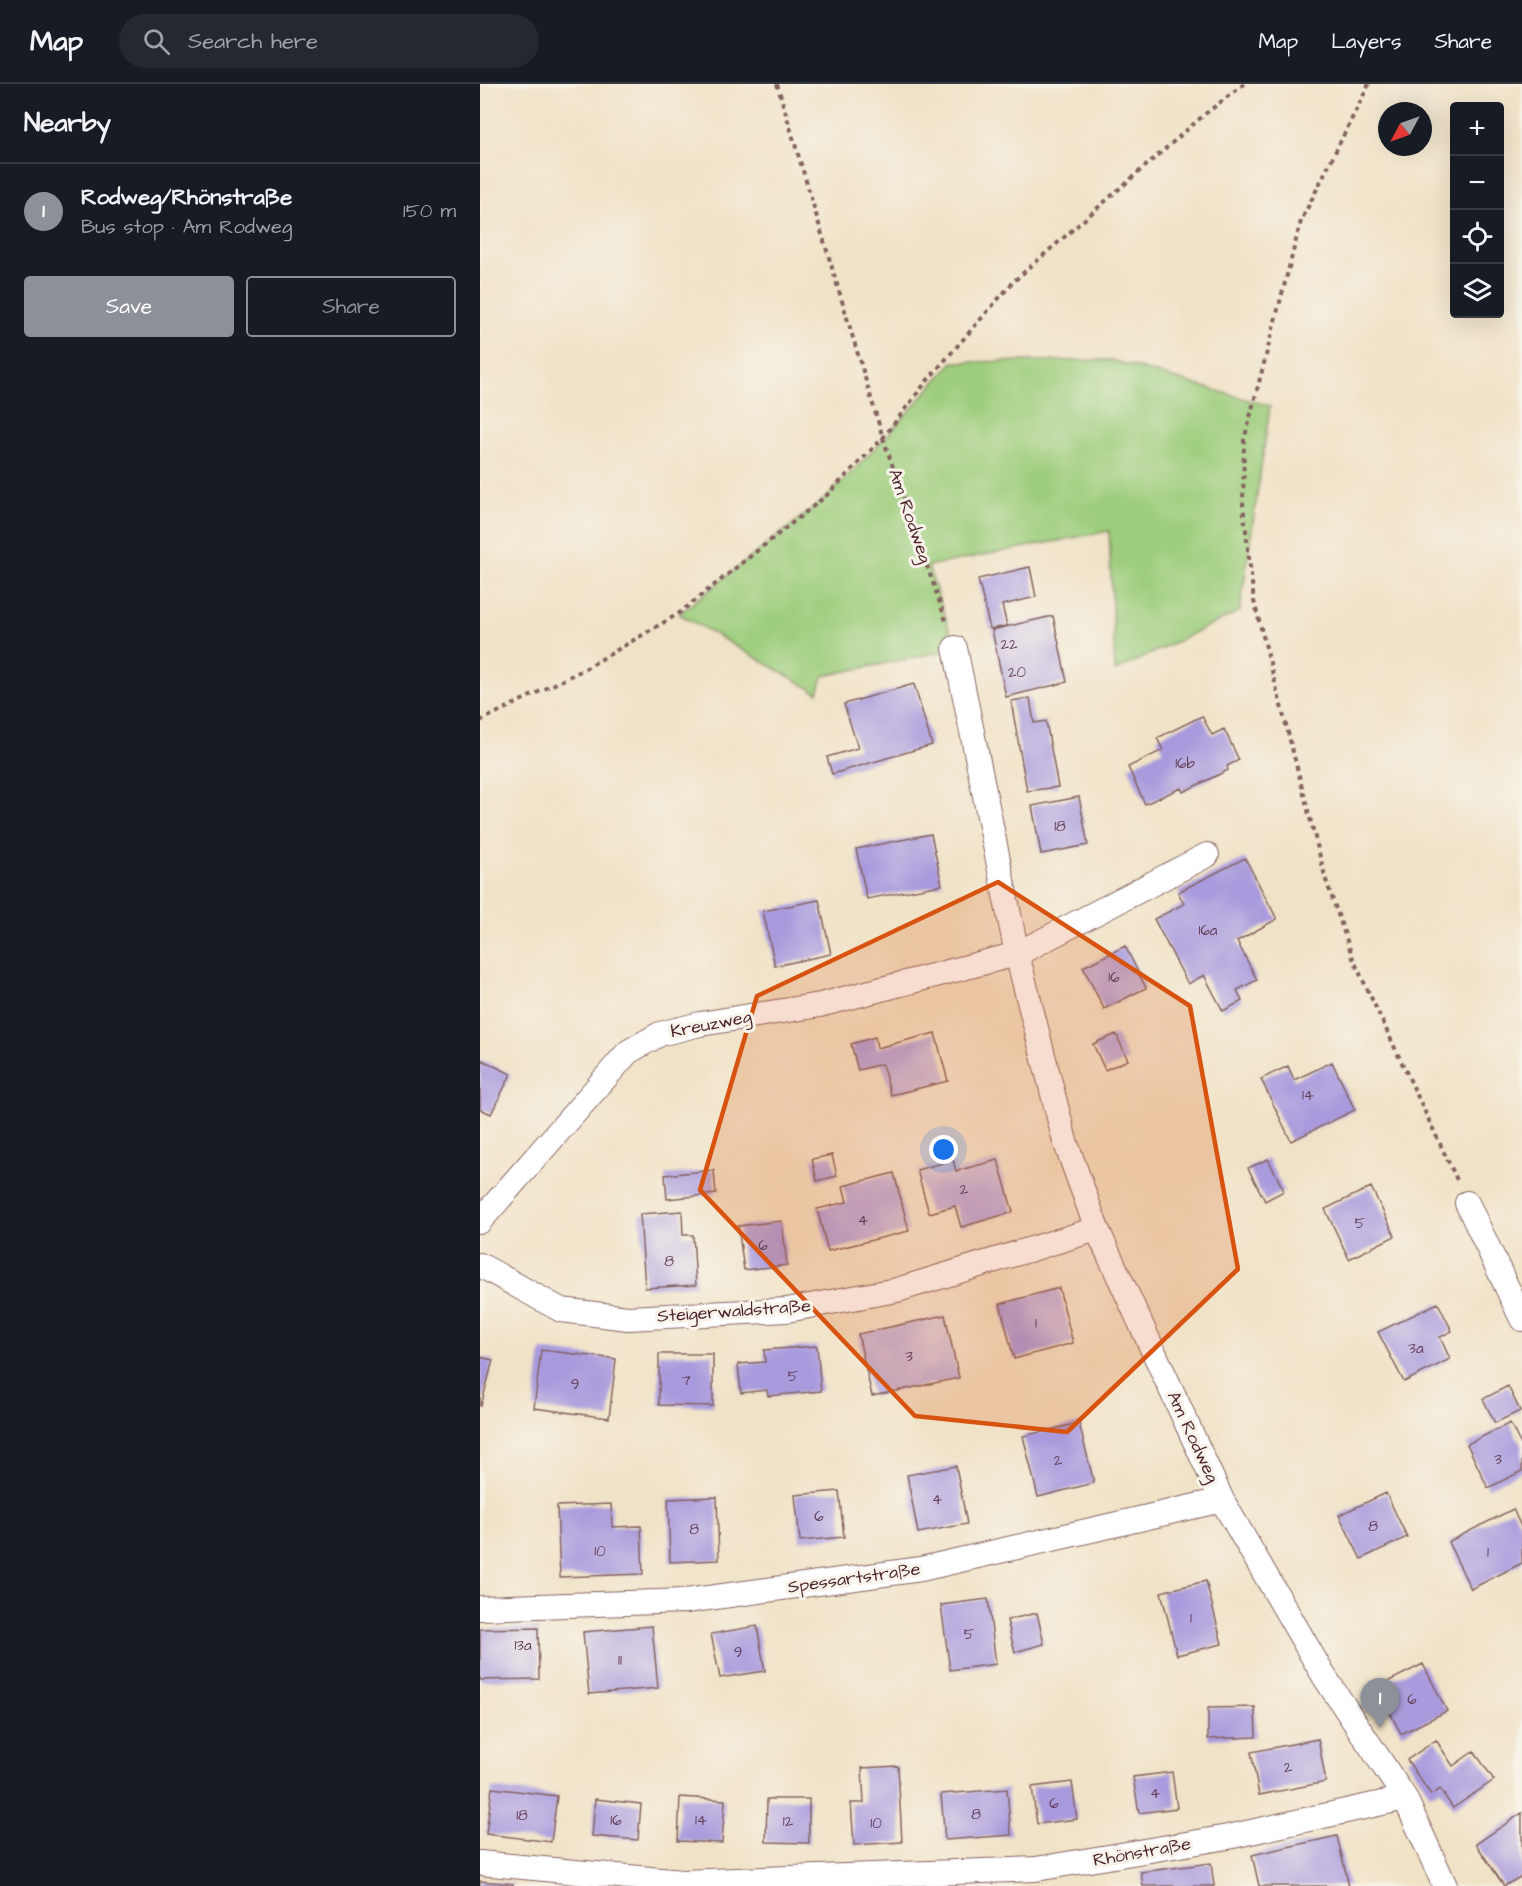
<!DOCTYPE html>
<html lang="en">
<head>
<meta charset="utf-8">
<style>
	body { margin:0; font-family:"Architects Daughter",sans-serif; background:#242831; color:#f1f3f6 }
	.controls { position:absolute; right:18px; top:18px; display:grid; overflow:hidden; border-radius:6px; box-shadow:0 6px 24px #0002 }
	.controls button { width:54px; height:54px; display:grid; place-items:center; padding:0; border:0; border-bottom:2px solid #363941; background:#171b24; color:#f1f3f6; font:30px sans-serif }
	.compass { position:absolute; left:898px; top:18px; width:54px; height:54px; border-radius:50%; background:#171b24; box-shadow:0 6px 24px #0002; rotate:229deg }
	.you { position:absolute; left:464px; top:1066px; width:21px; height:21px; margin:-15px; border:4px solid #fff; border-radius:50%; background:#1a73e8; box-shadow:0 0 0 9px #1a73e833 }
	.badge { display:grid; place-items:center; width:39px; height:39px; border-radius:50%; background:#8c9099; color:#fff; font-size:20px; font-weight:700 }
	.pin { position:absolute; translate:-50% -50px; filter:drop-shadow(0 2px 3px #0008) }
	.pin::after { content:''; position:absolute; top:32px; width:21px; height:18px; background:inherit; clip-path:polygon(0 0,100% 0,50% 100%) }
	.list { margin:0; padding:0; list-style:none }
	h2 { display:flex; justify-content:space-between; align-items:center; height:78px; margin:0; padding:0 24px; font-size:26px }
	h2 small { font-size:20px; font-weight:400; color:#9ea1a6 }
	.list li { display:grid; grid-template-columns:39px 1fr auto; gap:18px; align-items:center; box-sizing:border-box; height:96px; padding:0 24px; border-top:2px solid #363941 }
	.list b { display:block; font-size:22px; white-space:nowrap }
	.list p { margin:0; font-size:20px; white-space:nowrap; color:#9ea1a6 }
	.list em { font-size:20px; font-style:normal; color:#9ea1a6 }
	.actions { display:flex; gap:12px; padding:18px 24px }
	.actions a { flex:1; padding:14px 0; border:2px solid #8c9099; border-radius:6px; text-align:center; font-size:21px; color:#8c9099 }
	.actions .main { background:#8c9099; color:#fff }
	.icon { flex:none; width:33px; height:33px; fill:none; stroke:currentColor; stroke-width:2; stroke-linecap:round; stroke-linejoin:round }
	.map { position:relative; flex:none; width:1042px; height:1802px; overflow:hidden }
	header { display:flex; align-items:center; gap:36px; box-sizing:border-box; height:84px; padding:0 30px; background:#171b24; border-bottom:2px solid #363941 }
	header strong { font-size:28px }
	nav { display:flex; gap:33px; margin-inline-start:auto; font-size:21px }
	.search { width:420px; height:54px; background:#242831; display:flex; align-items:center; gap:15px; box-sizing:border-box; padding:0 21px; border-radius:33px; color:#9ea1a6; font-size:22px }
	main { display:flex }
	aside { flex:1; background:#171b24 }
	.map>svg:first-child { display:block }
</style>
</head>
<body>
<header>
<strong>Map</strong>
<div class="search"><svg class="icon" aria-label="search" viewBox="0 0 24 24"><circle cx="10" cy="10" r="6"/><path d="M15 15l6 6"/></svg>Search here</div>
<nav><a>Map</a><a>Layers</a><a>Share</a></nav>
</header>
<main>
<aside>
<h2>Nearby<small></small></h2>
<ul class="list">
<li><span class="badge">1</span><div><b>Rodweg/Rhönstraße</b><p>Bus stop · Am Rodweg</p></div><em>150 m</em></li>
</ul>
<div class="actions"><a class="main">Save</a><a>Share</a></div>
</aside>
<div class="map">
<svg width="1042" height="1802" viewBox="0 0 1042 1802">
	<rect width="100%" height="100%" fill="#f7f3e8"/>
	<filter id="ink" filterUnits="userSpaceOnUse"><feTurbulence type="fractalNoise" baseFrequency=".0167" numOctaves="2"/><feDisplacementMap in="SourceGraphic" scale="12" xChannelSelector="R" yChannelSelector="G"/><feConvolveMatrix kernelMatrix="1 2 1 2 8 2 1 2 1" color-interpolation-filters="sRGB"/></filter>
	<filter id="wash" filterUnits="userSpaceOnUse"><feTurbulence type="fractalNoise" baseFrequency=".008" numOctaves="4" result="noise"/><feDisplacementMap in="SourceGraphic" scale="24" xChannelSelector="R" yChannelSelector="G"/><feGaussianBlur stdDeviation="1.35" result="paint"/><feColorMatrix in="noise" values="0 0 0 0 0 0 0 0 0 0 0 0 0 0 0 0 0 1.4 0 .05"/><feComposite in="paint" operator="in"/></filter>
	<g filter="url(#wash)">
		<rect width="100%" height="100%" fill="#f0e2c6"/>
		<!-- green -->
		<path fill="#9ece7d" stroke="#747654" stroke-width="1.5" d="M631,276L790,322L760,527L635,587L629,447L448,482L476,565L343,592L338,609L199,530L347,413L405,354L473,278Z"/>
		<g id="blocks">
			<!-- building -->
			<path fill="#a99add" d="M550,483L556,513L522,521L527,542L510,545L498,495Z
				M573,532L587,598L526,613L512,546Z
				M434,600L452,661L352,690L347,673L378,664L364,620Z
				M550,614L554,639L566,637L578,703L547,707L531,617Z
				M722,632L732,651L744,645L759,676L747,682L748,686L703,708L701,704L665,720L648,683L683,666L677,654Z
				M599,713L608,761L561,770L552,722Z
				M451,750L462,801L387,815L376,765Z
				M765,774L797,835L757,857L777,896L757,906L762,917L743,927L724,891L708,900L674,835L704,820L698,808Z
				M339,816L351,870L295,882L283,827Z
				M645,862L666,904L624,925L603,883Z
				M455,949L468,997L411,1011L402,980L378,986L371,960L395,953L397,964Z
				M636,950L648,976L625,986L613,960Z
				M0,975L31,990L11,1030L0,1025Z
				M852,978L875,1026L811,1057L781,995L808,982L814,996Z
				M352,1071L357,1092L337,1097L332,1075Z
				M788,1075L804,1107L785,1117L768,1084Z
				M473,1076L476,1087L518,1076L533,1128L481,1143L475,1122L449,1129L437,1086Z
				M234,1086L236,1110L187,1115L185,1091Z
				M414,1089L429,1147L348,1167L337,1125L367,1118L363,1102Z
				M891,1103L915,1152L869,1175L845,1125Z
				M202,1127L203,1151H213L216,1201L165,1204L160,1130Z
				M302,1137L307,1181L264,1186L258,1142Z
				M579,1204L593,1259L534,1275L520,1220Z
				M958,1219L972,1247L960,1253L970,1275L924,1298L898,1248Z
				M465,1231L479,1294L392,1312L378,1250Z
				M337,1262L341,1307L288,1312L287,1306L261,1309L258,1280L285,1278L284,1266Z
				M61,1266L136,1275L129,1334L54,1324Z
				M179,1270H233V1322L179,1321Z
				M0,1273L13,1276L1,1322H0Z
				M1028,1302L1040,1327L1015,1339L1003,1315Z
				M599,1339L614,1399L558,1413L543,1352Z
				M1030,1339L1042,1363V1387L1008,1404L987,1360Z
				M476,1382L487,1440L438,1449L427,1391Z
				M359,1407L364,1453L320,1457L315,1411Z
				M906,1409L927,1453L881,1475L859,1431Z
				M237,1413L239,1476L190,1478L188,1415Z
				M131,1420L132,1443L161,1442L163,1490L80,1493L77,1422Z
				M1033,1425L1042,1445V1479L991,1505L968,1458Z
				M726,1497L742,1560L697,1571L681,1508Z
				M508,1515L516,1580L470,1586L461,1521Z
				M557,1529L564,1560L535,1568L527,1536Z
				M172,1542L178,1604L109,1610L103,1548Z
				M277,1542L285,1587L240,1594L231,1550Z
				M58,1544L59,1595L0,1596V1545Z
				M943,1580L967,1627L921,1650L897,1603Z
				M775,1623L776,1653L728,1655V1624Z
				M838,1655L846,1698L779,1711L771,1668Z
				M956,1656L973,1682L994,1667L1014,1696L973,1724L960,1705L951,1711L927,1676Z
				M418,1682L422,1758L374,1761L371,1719H384L382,1684Z
				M692,1688L697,1724L659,1729L653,1693Z
				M592,1698L597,1735L557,1740L552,1703Z
				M12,1704L77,1712L71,1758L6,1750Z
				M527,1705L531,1751L465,1756L461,1710Z
				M200,1713L245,1716L242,1759L198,1757Z
				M115,1715L161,1720L158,1756L112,1752Z
				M287,1715H329V1759L286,1758Z
				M1042,1729V1792L1024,1802L996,1760Z
				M857,1752L869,1802H779L772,1771Z
				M731,1779L734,1802H663L661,1788Z
				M0,1797L33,1800V1802H0Z"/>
		</g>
	</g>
	<g filter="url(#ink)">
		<use href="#blocks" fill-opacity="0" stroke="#846361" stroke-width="1.5"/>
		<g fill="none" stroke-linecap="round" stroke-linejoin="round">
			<!-- minor casing -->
			<g stroke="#846361" stroke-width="26">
				<path id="minor" d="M475,564L537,870L585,1057L617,1145L742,1416L844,1592L925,1714L965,1802
					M987,1119L1042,1235
					M0,1137L148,968L180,950L220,940L340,921L537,870L727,771
					M0,1181L81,1226L148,1234L307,1226L417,1206L617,1145
					M0,1524L206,1517L441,1485L742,1416
					M0,1779L202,1798L556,1785L748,1753L925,1714"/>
			</g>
			<!-- path -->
			<path stroke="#846361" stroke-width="4" stroke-dasharray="4.5 4.5" stroke-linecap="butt" d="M297,0L403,354L466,537
				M889,0L821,137L764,356L763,421L774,517L846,796L874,877L977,1096
				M0,637L103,586L198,530L346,412L403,354L446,298L534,197L725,30L764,0"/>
			<!-- minor -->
			<use href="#minor" stroke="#fff" stroke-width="24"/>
		</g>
	</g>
	<!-- marked area -->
	<path fill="#d8530f" fill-opacity="0.2" stroke="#d8530f" stroke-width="4.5" stroke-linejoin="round" d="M518,798L710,922L758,1185L587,1348L435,1332L220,1106L277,912Z"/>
	<g text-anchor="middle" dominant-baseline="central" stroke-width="6" stroke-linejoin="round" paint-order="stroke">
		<!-- number labels -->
		<g font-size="15" fill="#623e58">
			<text x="529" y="560">22</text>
			<text x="537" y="588">20</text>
			<text x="705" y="679">16b</text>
			<text x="580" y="742">18</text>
			<text x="728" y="846">16a</text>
			<text x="634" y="893">16</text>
			<text x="828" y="1011">14</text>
			<text x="484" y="1105">2</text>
			<text x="383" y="1136">4</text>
			<text x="880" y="1139">5</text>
			<text x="283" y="1161">6</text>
			<text x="189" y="1177">8</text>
			<text x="556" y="1239">1</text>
			<text x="936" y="1264">3a</text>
			<text x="429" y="1272">3</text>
			<text x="313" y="1292">5</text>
			<text x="206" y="1296">7</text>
			<text x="95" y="1300">9</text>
			<text x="1018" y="1375">3</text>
			<text x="578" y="1376">2</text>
			<text x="457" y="1415">4</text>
			<text x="339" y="1432">6</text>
			<text x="893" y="1442">8</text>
			<text x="214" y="1445">8</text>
			<text x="120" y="1467">10</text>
			<text x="1008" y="1468">1</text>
			<text x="711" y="1534">1</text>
			<text x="489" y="1550">5</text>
			<text x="43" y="1561">13a</text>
			<text x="258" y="1568">9</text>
			<text x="140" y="1576">11</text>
			<text x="932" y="1615">6</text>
			<text x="808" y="1683">2</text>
			<text x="675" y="1709">4</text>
			<text x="574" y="1719">6</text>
			<text x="496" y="1730">8</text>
			<text x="42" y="1731">18</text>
			<text x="136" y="1736">16</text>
			<text x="221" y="1736">14</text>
			<text x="308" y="1737">12</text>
			<text x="396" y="1739">10</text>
		</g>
		<!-- street labels -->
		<g font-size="18" fill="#4a1f2b" stroke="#f7f3e8">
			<text transform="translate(430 432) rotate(71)">Am Rodweg</text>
			<text transform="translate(231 940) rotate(-11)">Kreuzweg</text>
			<text transform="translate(254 1227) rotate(-4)">Steigerwaldstraße</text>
			<text transform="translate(713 1353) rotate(65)">Am Rodweg</text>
			<text transform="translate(374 1494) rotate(-8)">Spessartstraße</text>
			<text transform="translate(662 1768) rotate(-10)">Rhönstraße</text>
		</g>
	</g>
</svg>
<div class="controls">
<button>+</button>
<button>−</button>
<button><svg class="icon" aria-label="locate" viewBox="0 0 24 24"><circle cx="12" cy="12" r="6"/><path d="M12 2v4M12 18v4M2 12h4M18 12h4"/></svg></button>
<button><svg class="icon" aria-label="layers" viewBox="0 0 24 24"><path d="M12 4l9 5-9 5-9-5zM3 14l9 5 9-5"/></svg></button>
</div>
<svg class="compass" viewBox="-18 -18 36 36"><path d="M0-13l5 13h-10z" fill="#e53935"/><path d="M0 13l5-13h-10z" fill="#9ea1a6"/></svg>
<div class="you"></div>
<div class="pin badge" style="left:900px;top:1644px">1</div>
</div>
</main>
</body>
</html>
